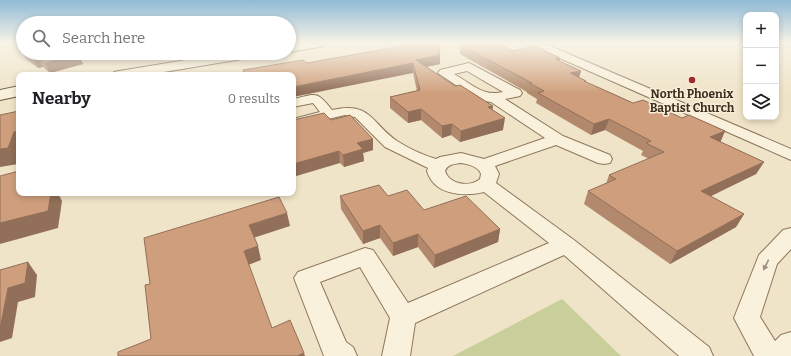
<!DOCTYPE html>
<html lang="en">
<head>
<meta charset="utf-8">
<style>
	body { margin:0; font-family:Bitter,serif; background:#f2f2f2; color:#202124 }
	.controls { position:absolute; right:12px; top:12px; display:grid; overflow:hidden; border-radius:8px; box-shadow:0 2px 6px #0003 }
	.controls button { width:36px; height:36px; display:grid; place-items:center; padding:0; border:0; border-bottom:1px solid #e0e0e0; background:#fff; color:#202124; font:20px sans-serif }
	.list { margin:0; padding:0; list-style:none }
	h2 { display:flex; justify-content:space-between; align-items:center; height:52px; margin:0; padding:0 16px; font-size:17px }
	h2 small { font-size:13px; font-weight:400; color:#757577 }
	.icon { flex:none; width:22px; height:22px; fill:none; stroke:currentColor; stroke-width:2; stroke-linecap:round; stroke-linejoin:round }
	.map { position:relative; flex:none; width:791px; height:356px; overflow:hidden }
	.search { position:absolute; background:#fff; box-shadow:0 2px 6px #0003; left:16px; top:16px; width:280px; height:44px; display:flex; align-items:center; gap:10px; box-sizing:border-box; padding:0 14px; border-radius:22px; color:#757577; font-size:15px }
	.panel { position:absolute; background:#fff; box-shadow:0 2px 6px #0003; left:16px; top:72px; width:280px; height:124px; border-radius:8px }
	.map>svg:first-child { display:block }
</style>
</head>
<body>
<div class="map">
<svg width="791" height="356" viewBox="0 0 791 356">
	<rect width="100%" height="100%" fill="#f0e4c8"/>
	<!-- green -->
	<path fill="#c9cf9b" d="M562,299L621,356H453Z"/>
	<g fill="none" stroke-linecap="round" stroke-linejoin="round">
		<!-- minor casing -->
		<g stroke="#8d765c" stroke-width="2">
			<path id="minor" d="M529,43H543L791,149V160L530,45Z
				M469,63L520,90L522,93L520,96L505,99L563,136L610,155L612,159L610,163L604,164L598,163L556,145L495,166L499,174L496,183L574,240L709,347L713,356H679L564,255L415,323L410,356H382L390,318L360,267L320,282L346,342L353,347L357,356H324L294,278L298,272L365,248L373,250L408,303L549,243L484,192C463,197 434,195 427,171L428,168L385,147L355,117L345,115L293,127V119L320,112L313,103L293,107V99C317,94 316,90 332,110C371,101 371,123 397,141C408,148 423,155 436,159L440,157L461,153L484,159L545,138L491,102L478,100L438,73L440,70ZM467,71L503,92C483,97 472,84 454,74ZM461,163C468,164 479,167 481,174L480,179C469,188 449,184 445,171C447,164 455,164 461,163Z
				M791,228V249L777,264L760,317L775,341L781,335L791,332V356H754L734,318L759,255L783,230Z"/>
		</g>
		<!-- secondary casing -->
		<g stroke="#6f573f" stroke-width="2">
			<path id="secondary" d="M295,43H325L323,46L319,47L289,52V44Z
				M229,53H261L259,56L254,57L146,75H112L114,72L119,71Z
				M19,86V96L0,100V90Z"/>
		</g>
		<!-- minor -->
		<use href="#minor" fill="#faf1dc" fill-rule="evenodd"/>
		<!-- secondary -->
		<use href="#secondary" fill="#faf1dc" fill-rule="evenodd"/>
	</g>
	<!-- wall -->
	<path fill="#b2896c" d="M460,45L560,58V61L581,71L579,77L586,81V82L633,103L725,131L720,142L764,162L756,174L710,196L744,214L736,227L670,264L584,204L588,191L606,184L609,175L649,159L641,155L643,151L605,130L591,135L536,103L537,99L527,93V92L460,54Z
		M23,47V53H77L83,64L50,73L43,67L38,68L26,59L21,50Z
		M440,55V64L426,67L455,86L493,106L492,110L503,130L460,142L451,135L442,138L421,120L408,123L390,108V97L417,91L413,73L244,75L243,70L307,63Z
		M331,120L373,139V150L363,153L364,161L344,167L340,163Z
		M340,196H388L424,210L500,229L498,242L434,268L418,247L393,256L380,238L363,244L341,209Z"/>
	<!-- shaded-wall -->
	<path fill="#916f58" d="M73,53H77V55H79L83,64L50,73L45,63Z
		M440,55V64L415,69L416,60Z
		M38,58L43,67L38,68L33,59Z
		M560,58L558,67L555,59Z
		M413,63V73L293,97V87Z
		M581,71L578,80L570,73Z
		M493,106L491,117L488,107Z
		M421,109V120L408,123V112Z
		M505,118L503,130L460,142L461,131Z
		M609,119L605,130L591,135L594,124Z
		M452,124L451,135L442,138V126Z
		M19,131V159L18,164L0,167V149L14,132Z
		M725,131L720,143L710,137Z
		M373,139V150L363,153L364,161L344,167L343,155L357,143Z
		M339,151L340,163L293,177V164Z
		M764,162L756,174L695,204L701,191Z
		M46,193H58L62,201L58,228L0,244V223Z
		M287,213L290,226L253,238L249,225Z
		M744,214L736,227L670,264L677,251Z
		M380,225V238L363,244V231Z
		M500,229L498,242L434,268L435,255Z
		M418,234V247L393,256V243Z
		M258,246L261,260L248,265L244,251Z
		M28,262L37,275L35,297L18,302L12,338L0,342V325L8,288Z
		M304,353L305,356H297Z"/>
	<!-- building -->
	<path fill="#cf9f7d" stroke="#916f58" d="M419,43H438L440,55L416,60L455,86L460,85L493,106L488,107L505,118L461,131L452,124L442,126L421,109L408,112L390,97L420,90L413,63L293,87V75H244H246L243,70L303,60L307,63Z
		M472,43H496L513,51L535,46L560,58L555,59L581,71L570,73L586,81H584L633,103L643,100L682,118L689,115L725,131L710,137L764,162L701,191L744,214L677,251L588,191L616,179L609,175L664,152L646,143L651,141L609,119L594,124L538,93L544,91L529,83H532L460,45Z
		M25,53H77L79,55L45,63L38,58L33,59Z
		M197,73L198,75H185Z
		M19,111V131L14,132L8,148L0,149V115Z
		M324,113L331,120L350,115L373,139L357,143L363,149L343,155L339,151L293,164V120Z
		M19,171V193H51L48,211L0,223V176Z
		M379,185L388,196L407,190L424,210L466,196L500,229L435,255L418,234L393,243L380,225L363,231L340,196Z
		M279,197L287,213L249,225L258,246L244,251L272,328L290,320L304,353L297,356H118V352L151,339L145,285L150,284L144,238Z
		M28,262L25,283L8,288L1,324L0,325V270Z"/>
	<!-- one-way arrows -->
	<defs><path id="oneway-solid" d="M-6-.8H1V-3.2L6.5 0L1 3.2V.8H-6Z"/></defs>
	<use fill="#9c907e" href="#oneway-solid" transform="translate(766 265) rotate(116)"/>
	<!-- sky -->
	<linearGradient id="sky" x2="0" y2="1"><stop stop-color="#8fbad6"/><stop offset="0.46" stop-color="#f8f3e6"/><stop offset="1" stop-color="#f8f3e6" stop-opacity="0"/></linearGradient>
	<rect width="791" height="93" fill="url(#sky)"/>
	<!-- markers -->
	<circle fill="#9e2a2b" stroke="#f7eed8" stroke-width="1.5" cx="692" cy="80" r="4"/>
	<g text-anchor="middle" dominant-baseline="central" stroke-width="3" stroke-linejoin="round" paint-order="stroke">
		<!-- far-poi labels -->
		<g font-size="12" font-weight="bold" fill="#3d2e20" stroke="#f7eed8">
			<text x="692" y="94">North Phoenix<tspan x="692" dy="14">Baptist Church</tspan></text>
		</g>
	</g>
</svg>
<div class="controls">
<button>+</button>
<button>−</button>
<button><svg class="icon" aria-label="layers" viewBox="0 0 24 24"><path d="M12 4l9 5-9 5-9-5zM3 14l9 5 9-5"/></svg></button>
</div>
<div class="search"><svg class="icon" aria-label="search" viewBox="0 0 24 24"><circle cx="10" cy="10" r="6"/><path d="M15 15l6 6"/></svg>Search here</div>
<section class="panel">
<h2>Nearby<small>0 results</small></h2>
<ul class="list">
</ul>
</section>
</div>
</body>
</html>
